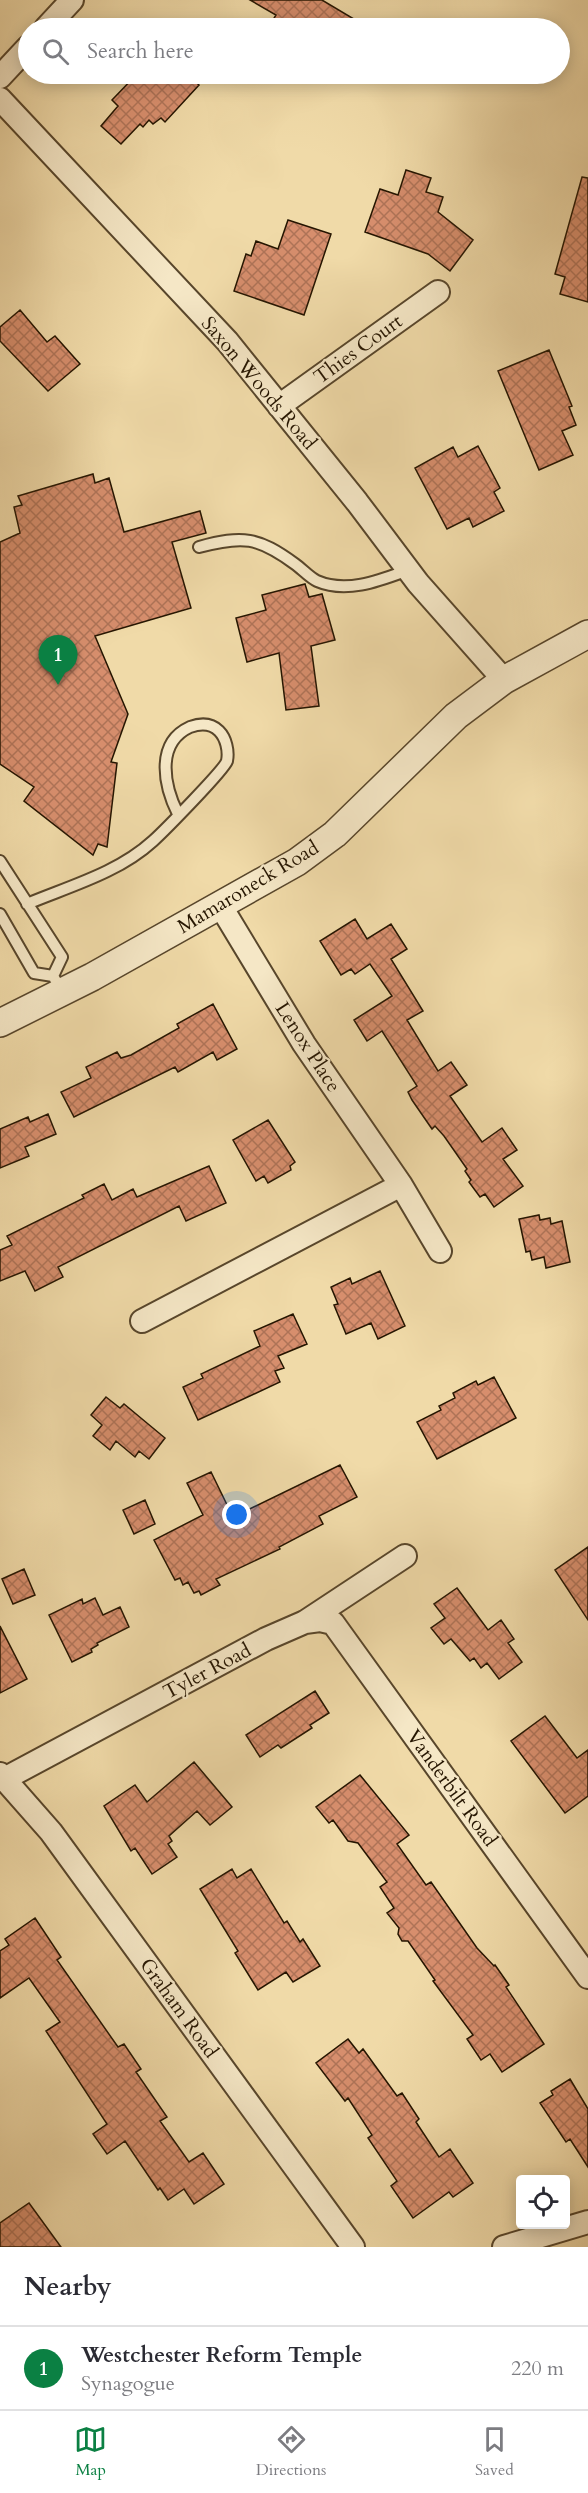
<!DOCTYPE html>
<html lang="en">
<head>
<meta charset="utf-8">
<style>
	body { margin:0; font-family:Cardo,serif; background:#f2f2f3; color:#2b2b33 }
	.controls { position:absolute; right:18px; bottom:18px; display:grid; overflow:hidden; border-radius:6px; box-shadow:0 3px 15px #0003 }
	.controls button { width:54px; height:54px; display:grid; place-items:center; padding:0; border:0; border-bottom:2px solid #e1e1e2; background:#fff; color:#2b2b33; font:30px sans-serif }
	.you { position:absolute; left:237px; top:1515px; width:21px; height:21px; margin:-15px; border:4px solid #fff; border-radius:50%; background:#1a73e8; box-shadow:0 0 0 9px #1a73e833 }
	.badge { display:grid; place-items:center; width:39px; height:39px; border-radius:50%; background:#0b8043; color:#fff; font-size:20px; font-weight:700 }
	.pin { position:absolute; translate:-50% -50px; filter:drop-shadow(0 2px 3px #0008) }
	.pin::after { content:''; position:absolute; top:32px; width:21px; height:18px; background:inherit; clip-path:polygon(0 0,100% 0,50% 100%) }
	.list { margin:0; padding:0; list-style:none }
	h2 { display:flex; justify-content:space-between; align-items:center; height:78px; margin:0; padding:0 24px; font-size:26px }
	h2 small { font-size:20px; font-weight:400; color:#7c7c81 }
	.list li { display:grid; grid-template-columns:39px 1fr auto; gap:18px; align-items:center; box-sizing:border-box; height:84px; padding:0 24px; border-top:2px solid #e1e1e2 }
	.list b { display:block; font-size:22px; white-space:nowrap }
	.list p { margin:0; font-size:20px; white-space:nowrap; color:#7c7c81 }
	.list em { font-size:20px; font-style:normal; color:#7c7c81 }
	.icon { flex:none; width:33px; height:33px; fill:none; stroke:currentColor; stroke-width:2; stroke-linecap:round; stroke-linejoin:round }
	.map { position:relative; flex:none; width:588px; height:2247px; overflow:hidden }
	.search { position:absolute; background:#fff; box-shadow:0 3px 15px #0003; left:18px; right:18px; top:18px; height:66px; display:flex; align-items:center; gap:15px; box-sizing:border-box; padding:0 21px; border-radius:33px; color:#7c7c81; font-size:22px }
	.sheet { height:162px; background:#fff }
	nav { display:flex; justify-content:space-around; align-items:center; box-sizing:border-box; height:84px; border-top:2px solid #e1e1e2; background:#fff; font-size:16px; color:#7c7c81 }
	nav a { display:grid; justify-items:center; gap:3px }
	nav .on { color:#0b8043 }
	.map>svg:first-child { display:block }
</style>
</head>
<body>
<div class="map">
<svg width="588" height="2247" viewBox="0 0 588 2247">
	<defs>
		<pattern id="building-cross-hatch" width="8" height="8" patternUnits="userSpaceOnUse" patternTransform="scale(1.5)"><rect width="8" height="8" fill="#d78e6d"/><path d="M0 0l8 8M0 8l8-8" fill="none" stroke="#ae7357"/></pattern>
	</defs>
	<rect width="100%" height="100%" fill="#f0daa8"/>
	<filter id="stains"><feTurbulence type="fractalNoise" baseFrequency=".00333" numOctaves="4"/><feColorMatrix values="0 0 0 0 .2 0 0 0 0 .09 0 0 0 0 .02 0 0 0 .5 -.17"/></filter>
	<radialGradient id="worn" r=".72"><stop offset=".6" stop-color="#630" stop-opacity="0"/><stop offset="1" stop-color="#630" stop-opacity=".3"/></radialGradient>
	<!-- building -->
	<path fill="url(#building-cross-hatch)" stroke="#251501" stroke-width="1.5" d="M250,0H322L369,28H268L276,15Z
		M137,74H187L199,85L165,122L161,118L153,124L149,120L143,127L140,124L121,144L101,126L118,106L112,100Z
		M406,170L431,178L426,192L443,197L438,212L473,240L450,271L428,254L365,232L380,189L398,195Z
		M582,177L588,178V302L560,294L565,277L555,274Z
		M288,220L331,234L304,315L234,291L246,254L251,256L256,241L278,249Z
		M20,310L47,342L55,336L80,364L48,391L0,341V327Z
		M549,350L572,406L569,407L576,425L562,431L573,455L539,470L498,371Z
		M478,446L500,488L494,492L504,511L473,527L469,518L447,529L415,468L453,447L458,457Z
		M93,474L95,483L109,478L124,532L200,511L206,533L172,542L191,608L95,636L128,714L111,762L117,763L107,847L98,844L93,855L24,801L34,787L0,764V542L20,533L14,507L22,505L18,496Z
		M305,584L309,597L322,594L335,640L311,646L319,706L286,710L279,653L247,662L236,618L266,610L262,595Z
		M355,919L367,939L391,924L407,949L391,959L423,1011L407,1020L438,1071L451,1062L467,1085L450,1096L482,1142L502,1128L517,1150L503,1159L523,1186L494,1207L485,1194L480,1197L469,1182L471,1180L465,1171L467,1169L444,1136L435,1126L432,1129L412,1100L408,1092L417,1086L382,1031L367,1041L354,1020L392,996L370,964L355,974L351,969L341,975L320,941Z
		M213,1004L237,1049L217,1060L213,1052L178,1072L175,1067L74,1117L61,1092L91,1078L86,1067L117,1052L121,1058L131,1055L179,1028L177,1024Z
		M48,1114L56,1134L25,1147L29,1156L0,1168V1129L28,1117L30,1122Z
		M268,1120L295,1162L290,1166L291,1170L268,1183L264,1176L256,1181L233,1140Z
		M209,1166L226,1203L186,1221L179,1206L58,1267L63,1277L35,1291L25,1271L0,1281V1250L12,1245L7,1236L84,1198L82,1195L104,1184L112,1200L133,1189L137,1197Z
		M539,1215L540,1220L550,1218L551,1224L562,1221L570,1262L546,1268L544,1257L532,1260L530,1251L526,1252L519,1219Z
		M380,1271L405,1326L378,1339L371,1323L346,1334L334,1305L338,1304L331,1287L350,1278L352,1284Z
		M293,1314L307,1344L278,1356L284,1368L275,1371L280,1382L198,1420L183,1387L203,1378L201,1374L260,1346L254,1331Z
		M494,1377L516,1418L437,1459L417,1422L441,1410L439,1406L455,1398L453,1393L476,1381L478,1385Z
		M106,1397L120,1408L124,1404L165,1438L149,1459L139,1451L135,1457L116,1441L110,1450L93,1436L102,1425L91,1415Z
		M340,1465L357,1497L319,1516L323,1524L279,1547L280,1549L216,1579L220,1585L201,1595L199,1591L194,1593L188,1582L183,1585L180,1578L175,1580L154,1540L203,1515L187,1483L211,1472L233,1517Z
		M145,1500L155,1524L134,1534L123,1510Z
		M588,1547V1620L555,1570Z
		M24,1569L35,1595L13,1604L2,1579Z
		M457,1588L488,1630L501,1620L514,1639L508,1643L522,1662L499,1679L487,1663L481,1668L474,1658L470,1661L451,1639L444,1644L431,1628L445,1618L434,1604Z
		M95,1598L103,1615L120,1607L129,1627L97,1643L98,1645L91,1649L92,1652L72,1662L49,1615L82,1599L83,1604Z
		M0,1626L27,1679L0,1693Z
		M315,1691L329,1713L310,1725L312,1728L281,1748L278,1745L260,1757L246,1735Z
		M545,1716L577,1758L588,1750V1796L565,1813L511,1741Z
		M194,1762L232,1807L210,1825L197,1811L169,1836L172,1841L168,1844L177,1857L152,1874L135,1848L131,1851L104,1806L135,1785L147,1802Z
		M360,1775L409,1835L397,1844L426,1885L431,1882L477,1948L494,1966L495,1965L509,1985L506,1987L544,2044L502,2072L490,2054L481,2060L467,2039L473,2035L433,1981L435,1980L408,1941H402L398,1934L399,1928L387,1913L394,1908L380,1887L387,1882L358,1843L348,1841L333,1820L329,1823L316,1807Z
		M232,1869L237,1878L251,1869L284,1923L287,1921L300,1942L303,1939L320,1966L293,1982L286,1972L258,1990L235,1953L238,1951L200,1889Z
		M35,1918L61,1957L57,1960L118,2047L124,2044L141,2069L136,2072L167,2117L160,2121L189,2162L203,2153L224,2184L194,2204L184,2189L168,2200L160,2188L158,2190L125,2141L107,2154L93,2134L107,2124L46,2031L60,2022L29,1978L0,1998V1951L9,1945L5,1939Z
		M348,2039L359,2053L363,2049L397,2096L402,2093L419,2119L416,2122L439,2157L450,2149L473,2183L453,2197L449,2192L413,2218L391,2186L397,2181L368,2138L372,2135L348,2098L345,2101L316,2063Z
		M570,2079L588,2109V2167L570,2139L566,2142L540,2103L553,2095L551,2091Z
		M29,2203L61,2247H0V2223Z"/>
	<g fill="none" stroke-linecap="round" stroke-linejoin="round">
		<!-- service casing -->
		<g stroke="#58462b" stroke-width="14">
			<path id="service" d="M199,547C243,535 258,537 295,564C302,569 310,578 317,581C347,594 381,580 408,570
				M0,861L62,957L53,976
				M27,904C70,886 118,873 153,841C164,831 224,770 227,761C229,751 226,738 219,731C211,723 201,723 190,727C155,743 164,786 178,814
				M0,914L34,973L53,976L56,981"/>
		</g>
		<!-- minor casing -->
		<g stroke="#58462b" stroke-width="26">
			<path id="minor" d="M46,28L72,0
				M0,77L28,47
				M0,99L227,341L357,502L418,583L504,680
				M279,406L438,292
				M220,905L304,1044L401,1185L440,1251
				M142,1321L401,1185
				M305,1622L320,1620L333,1623L588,1977
				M0,1774L51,1832L353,2247
				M4,1779L266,1639L305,1622L405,1556
				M504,2247L588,2222"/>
		</g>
		<!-- tertiary casing -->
		<g stroke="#58462b" stroke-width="30">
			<path id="tertiary" d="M0,1023L92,977L297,862L335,834L456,716L504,680L588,634"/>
		</g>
		<!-- service -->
		<use href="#service" stroke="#f5e7c6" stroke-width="10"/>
		<!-- minor -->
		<use href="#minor" stroke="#f5e7c6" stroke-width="22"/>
		<!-- tertiary -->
		<use href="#tertiary" stroke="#f5e7c6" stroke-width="27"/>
	</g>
	<g text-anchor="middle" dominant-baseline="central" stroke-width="4.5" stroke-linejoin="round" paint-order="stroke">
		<!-- street labels -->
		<g font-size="20" fill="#251501" stroke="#f5e7c6">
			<text transform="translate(358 349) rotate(-36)">Thies Court</text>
			<text transform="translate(259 383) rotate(50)">Saxon Woods Road</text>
			<text transform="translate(248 887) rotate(-31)">Mamaroneck Road</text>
			<text transform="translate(308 1047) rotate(57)">Lenox Place</text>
			<text transform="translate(207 1671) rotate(-28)">Tyler Road</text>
			<text transform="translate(452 1788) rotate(54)">Vanderbilt Road</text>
			<text transform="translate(179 2008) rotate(54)">Graham Road</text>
		</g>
	</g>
	<rect width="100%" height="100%" filter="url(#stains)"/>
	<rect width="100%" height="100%" fill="url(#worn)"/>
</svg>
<div class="controls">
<button><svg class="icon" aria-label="locate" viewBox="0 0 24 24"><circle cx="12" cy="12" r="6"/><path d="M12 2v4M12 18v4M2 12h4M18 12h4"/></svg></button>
</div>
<div class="you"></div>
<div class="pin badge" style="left:58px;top:685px">1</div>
<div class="search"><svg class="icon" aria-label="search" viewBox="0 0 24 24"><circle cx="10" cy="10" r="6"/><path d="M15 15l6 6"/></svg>Search here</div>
</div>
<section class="sheet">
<h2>Nearby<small></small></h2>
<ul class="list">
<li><span class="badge">1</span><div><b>Westchester Reform Temple</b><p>Synagogue</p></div><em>220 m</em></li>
</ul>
</section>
<nav>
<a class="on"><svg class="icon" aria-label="map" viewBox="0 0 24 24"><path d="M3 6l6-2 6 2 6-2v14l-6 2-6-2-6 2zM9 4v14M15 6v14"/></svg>Map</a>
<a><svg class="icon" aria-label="directions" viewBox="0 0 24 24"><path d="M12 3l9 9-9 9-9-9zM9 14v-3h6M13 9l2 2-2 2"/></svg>Directions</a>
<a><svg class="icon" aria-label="saved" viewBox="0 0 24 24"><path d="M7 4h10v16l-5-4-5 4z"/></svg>Saved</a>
</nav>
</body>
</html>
